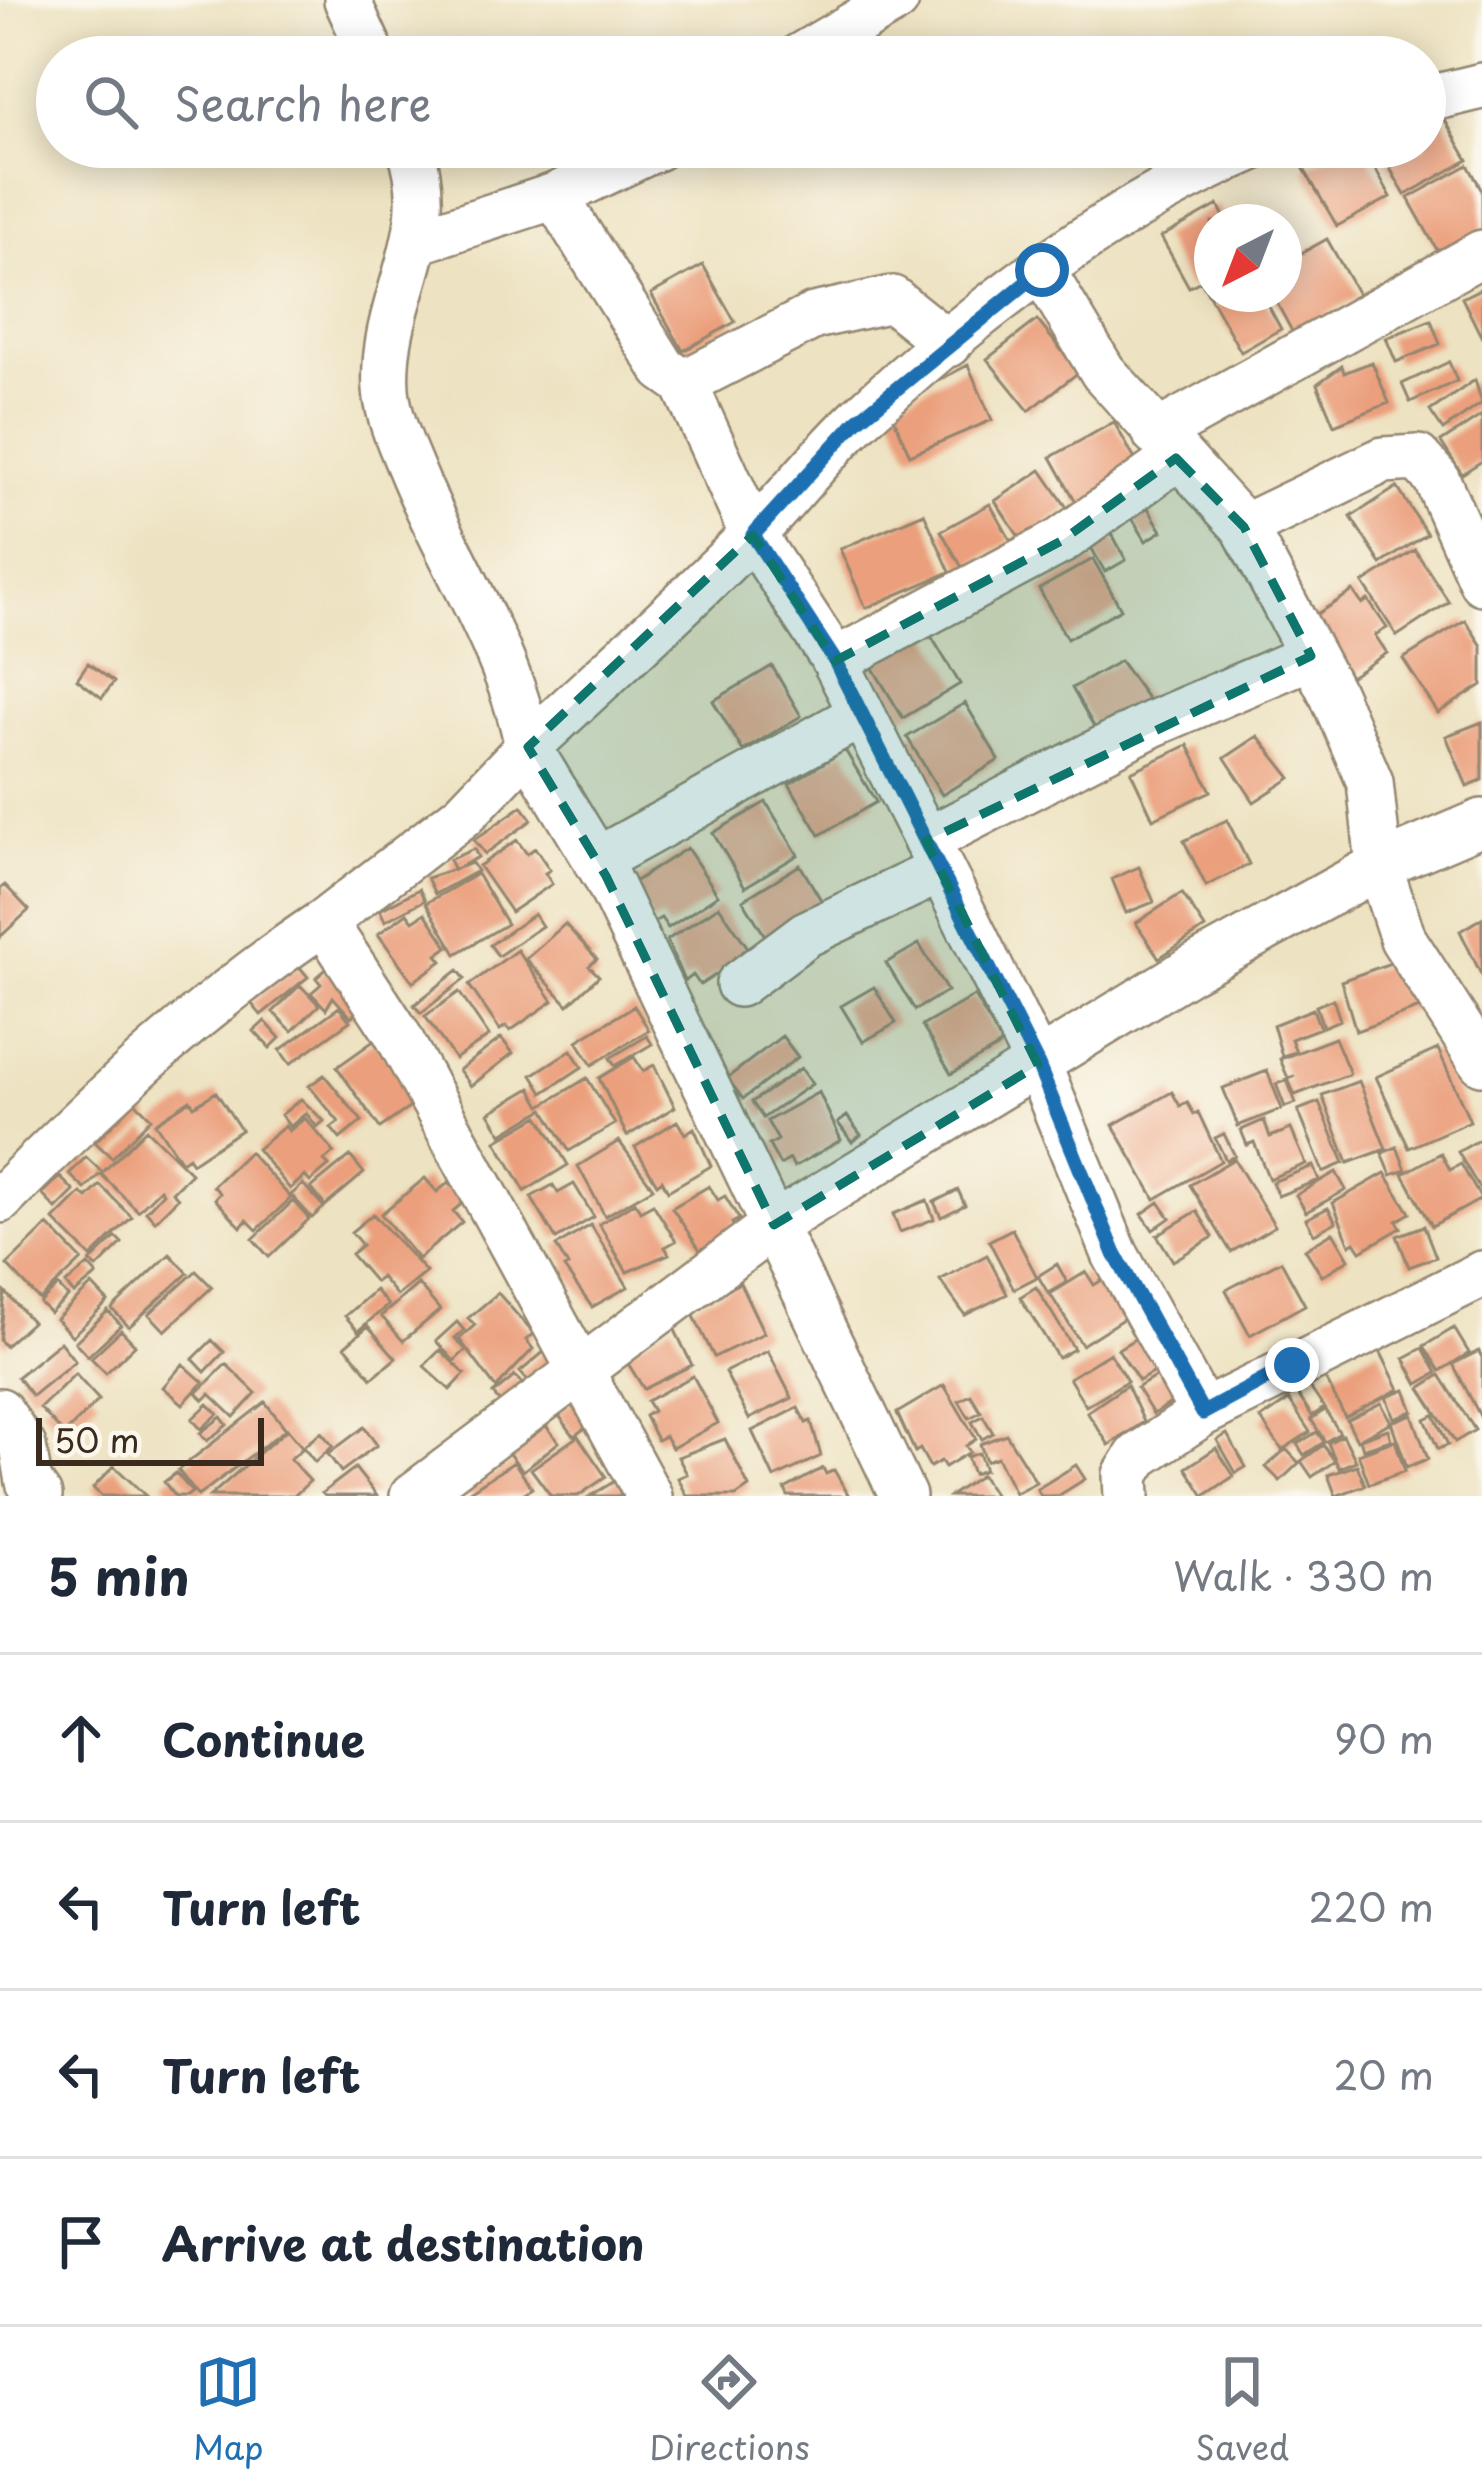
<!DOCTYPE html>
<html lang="en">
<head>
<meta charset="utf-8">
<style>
	body { margin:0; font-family:"Playpen Sans",sans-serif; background:#f2f2f3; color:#1f2937 }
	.compass { position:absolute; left:1194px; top:204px; width:108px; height:108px; border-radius:50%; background:#fff; box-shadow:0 6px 30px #0003; rotate:222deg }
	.scale { position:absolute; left:36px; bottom:30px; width:228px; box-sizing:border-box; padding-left:12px; border:6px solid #3b2a1e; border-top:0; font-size:33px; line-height:42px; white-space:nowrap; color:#3b2a1e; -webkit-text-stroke:9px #fbf7ec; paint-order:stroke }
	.stop { position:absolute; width:36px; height:36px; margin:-27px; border:9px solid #1f6fb2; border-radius:50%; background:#fff }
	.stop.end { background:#1f6fb2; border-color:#fff; box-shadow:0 3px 12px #0008 }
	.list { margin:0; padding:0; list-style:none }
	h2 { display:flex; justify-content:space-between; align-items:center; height:156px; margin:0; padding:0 48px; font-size:51px }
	h2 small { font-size:39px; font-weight:400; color:#747a83 }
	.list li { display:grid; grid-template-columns:78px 1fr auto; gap:36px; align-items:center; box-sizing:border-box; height:168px; padding:0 48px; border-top:3px solid #e0e1e3 }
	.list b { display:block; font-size:45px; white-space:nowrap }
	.list em { font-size:39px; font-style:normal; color:#747a83 }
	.icon { flex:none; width:66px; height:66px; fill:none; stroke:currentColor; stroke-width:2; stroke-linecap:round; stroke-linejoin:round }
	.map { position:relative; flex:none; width:1482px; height:1496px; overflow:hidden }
	.search { position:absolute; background:#fff; box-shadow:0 6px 30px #0003; left:36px; right:36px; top:36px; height:132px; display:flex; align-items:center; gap:30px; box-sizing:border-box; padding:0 42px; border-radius:66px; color:#747a83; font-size:45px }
	.sheet { height:828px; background:#fff }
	nav { display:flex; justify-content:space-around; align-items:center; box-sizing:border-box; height:168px; border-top:3px solid #e0e1e3; background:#fff; font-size:33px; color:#747a83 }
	nav a { display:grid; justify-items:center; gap:6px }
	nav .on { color:#1f6fb2 }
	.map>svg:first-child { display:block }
</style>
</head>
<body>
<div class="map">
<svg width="1482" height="1496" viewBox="0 0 1482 1496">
	<rect width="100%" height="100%" fill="#fbf7ec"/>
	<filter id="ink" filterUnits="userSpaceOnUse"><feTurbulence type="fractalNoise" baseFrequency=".00833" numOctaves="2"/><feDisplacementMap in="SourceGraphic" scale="24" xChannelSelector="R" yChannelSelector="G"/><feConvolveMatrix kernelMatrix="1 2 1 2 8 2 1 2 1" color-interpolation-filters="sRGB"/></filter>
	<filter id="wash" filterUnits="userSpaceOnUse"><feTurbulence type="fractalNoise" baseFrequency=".004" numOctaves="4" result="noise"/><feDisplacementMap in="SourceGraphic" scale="48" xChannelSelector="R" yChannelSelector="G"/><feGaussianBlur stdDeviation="2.7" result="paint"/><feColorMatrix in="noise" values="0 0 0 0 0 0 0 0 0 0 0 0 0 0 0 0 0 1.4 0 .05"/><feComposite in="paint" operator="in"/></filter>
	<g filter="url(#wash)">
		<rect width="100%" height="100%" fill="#ede2c1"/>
		<g id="blocks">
			<!-- building -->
			<path fill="#eb9f7c" d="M1439,110L1468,160L1405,195L1378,147H1425V118Z
				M1343,147H1363L1391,197L1337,226L1304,169Z
				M1468,165L1482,190V235L1441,257L1408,198Z
				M1218,205L1227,222H1212V275L1204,279L1212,284V294H1262L1281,329L1241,352L1201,281L1189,287L1161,237Z
				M1327,239L1359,296L1293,333L1272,294H1284V263Z
				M703,265L735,322L683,351L651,294Z
				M1482,288V338L1462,298Z
				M1037,320L1079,372L1029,411L987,359Z
				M1431,320L1440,344L1396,362L1386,338Z
				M1372,362L1389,403L1334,425L1317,384L1342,366L1344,373Z
				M1449,362L1457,381L1410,402L1402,384Z
				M968,365L992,420L910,455L889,407Z
				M1475,380L1482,403L1443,430L1430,411Z
				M1482,415V461L1462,474L1441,442Z
				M1114,422L1143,474L1080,509L1051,457Z
				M1041,470L1068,509L1021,540L995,501Z
				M1397,487L1427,534L1381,564L1351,517Z
				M1142,498L1162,531L1146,541L1126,508Z
				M990,504L1011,541L963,569L941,531Z
				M924,513L950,572L866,608L840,549Z
				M1110,530L1126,560L1105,572L1088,542Z
				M1415,550L1449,602L1397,636L1363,583Z
				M1093,559L1121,609L1067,639L1039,589Z
				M1353,591L1362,604L1368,600L1387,628L1375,635L1387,653L1350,677L1312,617Z
				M1465,620L1482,646V685L1438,713L1403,659Z
				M928,631L960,684L903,718L871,665Z
				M1120,661L1149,701L1096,730L1072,688Z
				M88,663L114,682L102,698L77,679Z
				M772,666L801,716L743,751L713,701Z
				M965,703L999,760L942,795L907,737Z
				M1482,722V780L1467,786L1446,736Z
				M1258,736L1291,778L1254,802L1225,758Z
				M1188,745L1211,791L1153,819L1131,772Z
				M845,750L876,802L820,835L789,784Z
				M766,802L798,855L745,887L713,833Z
				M522,806L532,820L485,854L474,840Z
				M1227,820L1249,864L1206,886L1184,841Z
				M517,840L527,854L535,848L550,870L545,873L552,884L511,912L479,866Z
				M687,848L718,895L668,928L661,918L652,923L634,882Z
				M474,849L478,857L454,870L449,860Z
				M472,863L477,871L435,894L427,878Z
				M800,865L827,910L770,944L743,900Z
				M1139,867L1154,902L1126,913L1112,879Z
				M477,874L507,924L456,954L426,903Z
				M5,885L29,910L0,937V889Z
				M419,889L425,900L385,921L380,910Z
				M1182,893L1205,928L1159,958L1136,923Z
				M719,906L751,952L700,985L693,975L684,981L667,940Z
				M407,913L413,921L425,913L448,947L437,955L442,961L413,982L378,934Z
				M534,914L542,926L498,956L490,945Z
				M1482,918V976L1460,931Z
				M565,924L597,959L589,966L599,976L568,1005L526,959Z
				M919,944L947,991L915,1010L886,963Z
				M517,950L553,1001L510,1031L506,1026L500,1030L469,985Z
				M1407,957L1420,1008L1356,1031L1341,981Z
				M332,964L368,1003L351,1017L333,997L326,1009L311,993L321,984L316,978Z
				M298,965L308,977L261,1015L251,1003Z
				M458,970L465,979L421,1013L414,1005Z
				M300,985L319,1005L292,1031L273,1012Z
				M874,987L896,1023L863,1042L841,1006Z
				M459,992L489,1036L455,1059L425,1016Z
				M974,996L1003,1044L951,1074L922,1026Z
				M1333,999L1340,1020L1323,1027L1316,1006Z
				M634,1006L649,1030L592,1065L577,1041Z
				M339,1007L350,1021L290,1064L280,1050Z
				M1313,1009L1320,1028L1291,1039L1296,1052L1282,1056L1273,1025Z
				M265,1021L280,1038L270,1048L254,1031Z
				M647,1036L652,1044L615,1066L610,1058Z
				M782,1036L798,1057L743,1099L727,1078Z
				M501,1038L513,1053L471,1086L459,1070Z
				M1335,1038L1350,1074L1295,1095L1288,1079L1295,1076L1288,1078L1280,1059Z
				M375,1040L419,1101L380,1128L337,1067Z
				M1438,1049L1470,1121L1409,1148L1376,1077Z
				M571,1050L582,1067L543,1093L532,1075Z
				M634,1057L643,1071L654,1065L675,1107L627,1136L599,1078Z
				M801,1068L812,1084L763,1118L752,1102Z
				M1267,1071L1282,1109L1238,1126L1223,1088Z
				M324,1075L362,1121L340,1139L331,1128L339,1122L309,1086Z
				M587,1078L615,1124L569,1151L544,1109L502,1134L489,1113L531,1088L541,1106Z
				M1287,1080L1296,1103L1285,1107L1276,1084Z
				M1359,1081L1386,1149L1348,1163L1322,1095Z
				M216,1092L241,1130L192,1163L188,1157L181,1162L155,1123L190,1100L194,1106Z
				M819,1092L841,1140L794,1167L790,1159L780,1165L769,1145L778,1140L767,1121Z
				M1172,1092L1180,1106L1187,1102L1194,1114L1198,1112L1221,1161L1155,1199L1113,1125Z
				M301,1099L324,1121L317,1127L306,1113L290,1127L281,1115Z
				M135,1102L151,1118L112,1158L95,1142Z
				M1319,1102L1344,1163L1323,1172L1298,1110Z
				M539,1116L568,1165L525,1191L496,1141Z
				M847,1116L861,1135L852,1142L838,1123Z
				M305,1118L334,1152L324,1161L329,1166L310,1182L305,1176L290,1189L257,1149L285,1126L289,1131Z
				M1264,1120L1270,1137L1291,1129L1306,1164L1269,1179L1254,1142L1247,1145L1241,1130Z
				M677,1121L685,1134L694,1128L711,1166L668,1191L662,1180L657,1184L635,1147Z
				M146,1129L191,1173L172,1192L178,1198L155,1221L146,1211L163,1193L160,1189L138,1211L101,1174Z
				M1224,1134L1235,1156L1226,1160L1215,1138Z
				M1482,1138V1193L1458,1152Z
				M619,1141L653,1188L605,1216L578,1166Z
				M1397,1147L1406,1170L1391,1175L1382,1153Z
				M249,1152L291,1198L257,1230L247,1220L241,1227L215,1199L220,1193L213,1186Z
				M1441,1153L1450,1170L1461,1164L1481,1199L1432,1226L1403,1174Z
				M350,1156L364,1173L325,1206L311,1188Z
				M86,1157L102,1172L85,1189L69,1174Z
				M1234,1159L1275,1226L1231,1252L1190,1185Z
				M1313,1166L1319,1180L1278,1196L1272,1182Z
				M1336,1172L1346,1190L1306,1212L1296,1195Z
				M1385,1173L1410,1213L1397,1221L1401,1228L1361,1251L1355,1242L1350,1245L1333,1203Z
				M60,1177L74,1191L56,1209L42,1194Z
				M425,1178L437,1192L449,1182L465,1201L453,1211L462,1222L418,1259L381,1214Z
				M303,1184L324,1207L312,1218L291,1195Z
				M574,1184L594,1217L556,1239L531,1197L553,1185L558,1193Z
				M100,1185L132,1217L91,1257L54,1220L81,1193L87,1198Z
				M709,1186L718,1200L725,1196L739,1219L732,1223L735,1229L700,1250L672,1208Z
				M958,1190L965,1205L941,1217L934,1202Z
				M927,1200L934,1219L900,1232L893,1214Z
				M293,1201L309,1219L269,1257L253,1239Z
				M635,1202L640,1211L653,1204L676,1241L665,1247L669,1254L627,1272L599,1224Z
				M1159,1202L1170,1218L1153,1230L1142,1214Z
				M1328,1208L1336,1222L1314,1234L1306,1219Z
				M1197,1211L1213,1237L1173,1261L1157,1235Z
				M373,1214L426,1272L397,1296L381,1277L375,1282L351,1254L362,1245L351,1232Z
				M48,1225L82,1260L40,1300L7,1265Z
				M591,1225L628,1287L592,1307L564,1268L568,1266L556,1246Z
				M1424,1226L1436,1257L1409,1267L1397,1236Z
				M1012,1229L1037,1277L1014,1289L989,1241Z
				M1333,1232L1349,1259L1322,1276L1305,1249Z
				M116,1237L122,1243L97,1268L90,1262Z
				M170,1254L188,1273L129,1327L112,1309Z
				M987,1255L1007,1294L965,1315L940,1280Z
				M1281,1261L1305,1305L1250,1335L1226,1290Z
				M1057,1264L1067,1282L1048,1293L1038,1276Z
				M88,1265L97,1275L74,1294L66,1284Z
				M196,1271L212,1287L165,1331L149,1314Z
				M1086,1272L1094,1285L1109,1276L1129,1315L1082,1345L1050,1294Z
				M740,1283L764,1333L714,1357L690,1308Z
				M418,1284L440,1310L403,1341L381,1316Z
				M92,1285L108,1302L72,1336L56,1319Z
				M58,1286L68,1297L50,1313L40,1303Z
				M1036,1287L1074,1349L1058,1358L1020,1297Z
				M375,1290L388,1305L358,1331L345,1316Z
				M5,1292L32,1322L5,1346L0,1340Z
				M498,1293L534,1334L526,1340L533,1349L496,1388L459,1339L475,1325L468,1318Z
				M108,1311L121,1325L88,1356L75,1342Z
				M457,1322L464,1330L455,1338L466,1350L454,1361L436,1341Z
				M672,1324L692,1365L644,1389L622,1354Z
				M368,1326L396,1358L372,1378L345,1346Z
				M1153,1328L1173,1360L1139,1381L1118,1349Z
				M1454,1328L1469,1353L1440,1371L1424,1346Z
				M121,1330L135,1345L106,1373L91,1358Z
				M212,1340L224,1352L205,1372L193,1359Z
				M60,1342L75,1361L32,1396L17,1377Z
				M1423,1348L1437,1373L1418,1384L1404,1358Z
				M1379,1349L1399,1389L1345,1417L1324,1376Z
				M440,1350L465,1374L450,1390L424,1366Z
				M546,1350L559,1366L534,1388L520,1372Z
				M768,1351L792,1398L749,1419L725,1372Z
				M1479,1351L1482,1357V1420L1453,1364Z
				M1110,1353L1127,1381L1086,1406L1069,1378Z
				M183,1364L203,1382L183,1404L163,1387Z
				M226,1364L256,1393L234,1417L210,1394L204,1400L197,1393Z
				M1171,1367L1187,1393L1153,1414L1137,1388Z
				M75,1374L99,1400L64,1434L40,1408Z
				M1440,1375L1475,1430L1455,1442L1420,1388Z
				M515,1376L529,1392L507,1410L493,1394Z
				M693,1376L718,1423L672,1448L665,1436L657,1440L645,1416L653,1411L647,1401Z
				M944,1385L976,1439L966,1446L970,1452L945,1467L941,1461L930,1467L920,1449L915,1452L897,1413Z
				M1127,1385L1144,1422L1109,1445L1087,1412Z
				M1309,1386L1324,1408L1312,1416L1297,1393Z
				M1405,1390L1413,1411L1394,1418L1386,1397Z
				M582,1394L598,1419L574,1436L557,1413Z
				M971,1395L981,1412L969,1418L959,1401Z
				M1289,1400L1310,1432L1282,1450L1261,1419Z
				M265,1402L286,1429L198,1496L178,1470Z
				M1381,1403L1391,1422L1357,1440L1347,1420Z
				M208,1404L218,1414L201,1429L192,1419Z
				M798,1408L806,1423L811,1421L821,1456L774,1478L752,1431Z
				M1325,1410L1340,1433L1325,1442L1311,1419Z
				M1412,1414L1428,1459L1407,1467L1391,1422Z
				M537,1415L559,1442L523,1471L501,1444Z
				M1434,1415L1448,1445L1438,1449L1425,1419Z
				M983,1416L993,1433L982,1439L972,1422Z
				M221,1417L227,1425L207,1441L200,1433Z
				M364,1427L377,1445L341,1472L328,1454Z
				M287,1429L303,1448L290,1459L310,1481L294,1496H210Z
				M1388,1429L1391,1440L1363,1449L1360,1439Z
				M321,1432L333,1446L315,1462L303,1447Z
				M1317,1432L1324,1442L1304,1455L1297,1444Z
				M1006,1434L1036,1482L1015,1493L997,1457L986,1461L980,1444Z
				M1227,1434L1246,1467L1236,1473L1217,1440Z
				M1343,1435L1356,1461L1339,1468L1328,1443Z
				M578,1436L606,1477L578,1496H551L531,1469Z
				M725,1439L749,1487L736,1496H687L678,1478L687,1474L678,1457Z
				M1395,1440L1405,1471L1369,1484L1358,1454Z
				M1323,1445L1335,1461L1312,1477L1301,1461Z
				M1216,1448L1234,1476L1204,1496L1186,1468Z
				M1286,1449L1299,1463L1280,1481L1266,1467Z
				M979,1453L985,1470L973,1474L967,1457Z
				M514,1462L532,1488L520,1496H462Z
				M1076,1465L1085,1479L1058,1496H1041L1037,1489Z
				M1357,1465L1365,1485L1336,1496L1328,1475Z
				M114,1466L146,1496H102L93,1488Z
				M355,1468L377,1496H325L322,1493Z
				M823,1468L826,1474L834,1470L849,1496H788L785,1489Z
				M176,1473L192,1492L187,1496H175L164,1482Z
				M981,1475L995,1496H950Z
				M620,1478L631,1496H590Z"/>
		</g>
	</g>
	<g filter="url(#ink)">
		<use href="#blocks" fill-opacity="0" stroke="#948670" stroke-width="3"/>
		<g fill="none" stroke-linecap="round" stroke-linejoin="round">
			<!-- minor casing -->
			<g stroke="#948670" stroke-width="50">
				<path id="minor" d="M347,0L373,57
					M799,57L896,0
					M1425,100L1482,86
					M410,147C442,237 380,299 386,389C388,418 403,449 414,476C452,566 509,650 528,747L463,815L324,922L396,1032L649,1496
					M555,196L664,369L684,383L814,316L892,299L948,344
					M417,241L555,196L658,147
					M1042,270L1103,372L1244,527L1332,694L1370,782L1379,866L1403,939L1482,1062
					M684,383L753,535L835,661L949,885L1038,1065L1115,1254L1203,1413
					M1156,434L1482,253
					M1244,527L1383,460L1418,458L1436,478L1482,582
					M835,661L1061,541L1176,458
					M926,841L1152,724L1311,656
					M596,861L862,714
					M739,984L806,934L941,870
					M0,1200C101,1099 204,1001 324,922
					M0,1411L23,1446L29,1482L39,1496
					M413,1496L774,1225L1190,970L1379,866L1482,822
					M903,1496L606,876L528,747C603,676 681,608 753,534C789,497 821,455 858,420C974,312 1108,209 1254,147
					M1127,1496L1126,1475L1138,1456L1203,1413L1482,1274"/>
			</g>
			<!-- minor -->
			<use href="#minor" stroke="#fff" stroke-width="45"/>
		</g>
	</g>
	<g fill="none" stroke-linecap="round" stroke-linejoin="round" filter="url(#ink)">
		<!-- route -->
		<path stroke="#1f6fb2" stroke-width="15" d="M1042,270L857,421L753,535L835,661L1038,1065L1115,1254L1203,1413L1292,1365"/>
	</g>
	<!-- marked area -->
	<path fill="#0f766e" fill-opacity="0.2" stroke="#0f766e" stroke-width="9" stroke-dasharray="24 15" stroke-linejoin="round" d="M1176,458L1244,527L1311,656L926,841L1038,1065L774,1225L606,876L528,747L753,535L835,661L1061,541Z"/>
</svg>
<svg class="compass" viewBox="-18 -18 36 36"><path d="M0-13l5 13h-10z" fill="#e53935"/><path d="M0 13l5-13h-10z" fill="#747a83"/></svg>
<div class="scale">50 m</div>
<div class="stop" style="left:1042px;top:270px"></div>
<div class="stop end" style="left:1292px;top:1365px"></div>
<div class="search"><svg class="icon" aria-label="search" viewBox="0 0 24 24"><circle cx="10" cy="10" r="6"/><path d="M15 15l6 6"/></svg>Search here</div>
</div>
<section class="sheet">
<h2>5 min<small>Walk · 330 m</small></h2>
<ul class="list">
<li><svg class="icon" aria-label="ahead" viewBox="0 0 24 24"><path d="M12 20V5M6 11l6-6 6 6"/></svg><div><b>Continue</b></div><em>90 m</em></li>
<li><svg class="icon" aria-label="left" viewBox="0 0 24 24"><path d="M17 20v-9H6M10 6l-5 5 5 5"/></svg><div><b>Turn left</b></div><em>220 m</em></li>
<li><svg class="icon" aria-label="left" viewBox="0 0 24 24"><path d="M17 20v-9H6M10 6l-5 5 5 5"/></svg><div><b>Turn left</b></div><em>20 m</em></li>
<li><svg class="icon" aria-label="arrive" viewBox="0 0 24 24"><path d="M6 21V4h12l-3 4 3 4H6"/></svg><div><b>Arrive at destination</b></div></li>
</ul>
</section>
<nav>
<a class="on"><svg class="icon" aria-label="map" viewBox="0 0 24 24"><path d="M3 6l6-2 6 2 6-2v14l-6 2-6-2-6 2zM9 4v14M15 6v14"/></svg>Map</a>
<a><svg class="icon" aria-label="directions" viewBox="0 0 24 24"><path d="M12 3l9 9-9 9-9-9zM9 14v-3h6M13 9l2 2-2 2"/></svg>Directions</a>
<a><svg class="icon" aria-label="saved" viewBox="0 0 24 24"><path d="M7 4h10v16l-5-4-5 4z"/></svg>Saved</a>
</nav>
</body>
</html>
